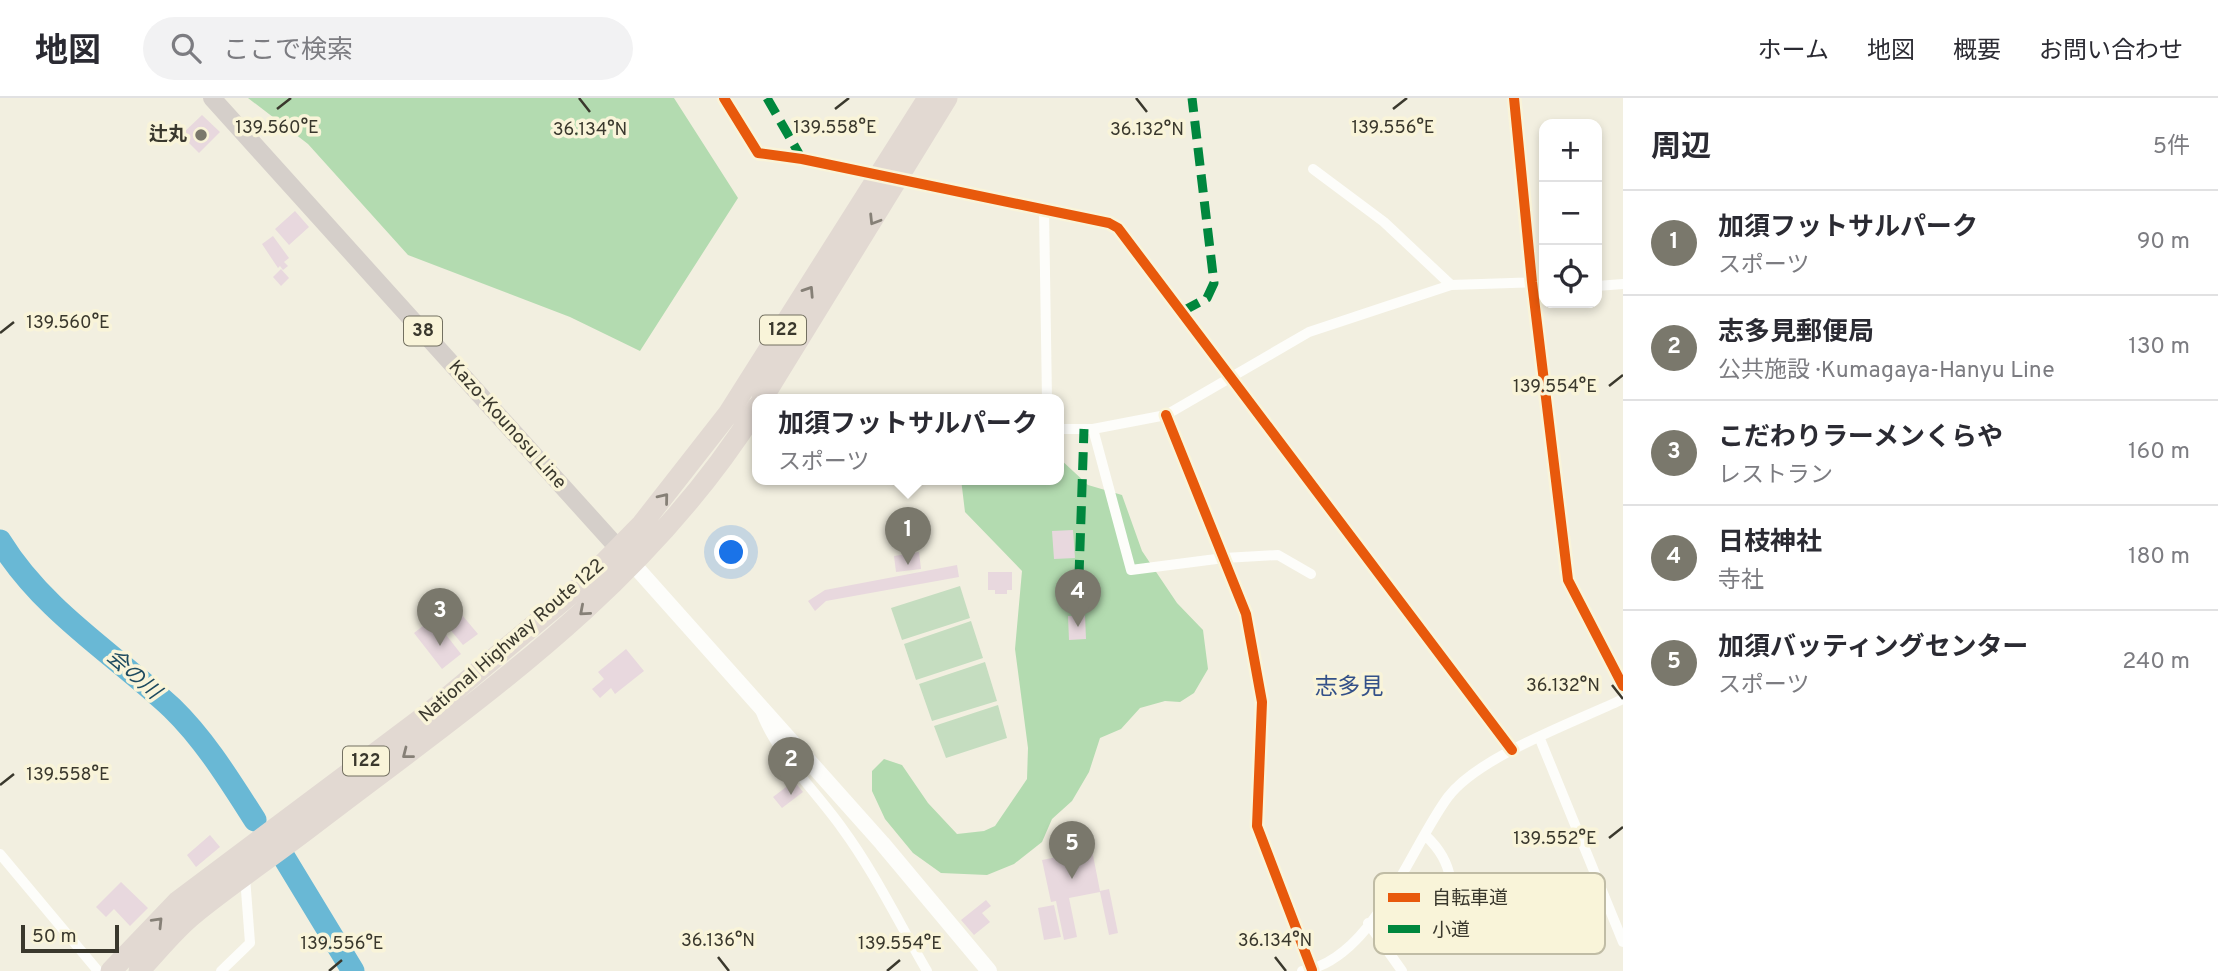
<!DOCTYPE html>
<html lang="ja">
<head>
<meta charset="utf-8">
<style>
	body { margin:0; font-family:Overpass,"Noto Sans JP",sans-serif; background:#f2f2f3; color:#2b2b33 }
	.controls { position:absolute; right:21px; top:21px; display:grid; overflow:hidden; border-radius:14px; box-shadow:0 4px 10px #0003 }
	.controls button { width:63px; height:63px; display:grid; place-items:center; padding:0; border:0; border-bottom:2px solid #e1e1e2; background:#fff; color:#2b2b33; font:35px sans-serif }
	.scale { position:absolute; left:21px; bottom:18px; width:98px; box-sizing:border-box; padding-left:7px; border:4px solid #3a382d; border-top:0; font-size:19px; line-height:24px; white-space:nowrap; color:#3a382d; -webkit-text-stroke:5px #f9f4d9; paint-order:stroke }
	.you { position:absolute; left:732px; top:455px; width:24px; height:24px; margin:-18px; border:5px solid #fff; border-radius:50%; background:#1a73e8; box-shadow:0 0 0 10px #1a73e833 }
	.badge { display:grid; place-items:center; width:46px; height:46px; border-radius:50%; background:#7a786c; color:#fff; font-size:23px; font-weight:700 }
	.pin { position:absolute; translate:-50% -58px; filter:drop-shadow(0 2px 4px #0008) }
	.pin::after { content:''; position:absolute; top:37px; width:24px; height:21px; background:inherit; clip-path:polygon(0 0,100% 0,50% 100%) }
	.popup { position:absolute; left:752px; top:296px; width:312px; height:91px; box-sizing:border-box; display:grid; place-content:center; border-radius:14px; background:#fff; filter:drop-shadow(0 2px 5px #0005); font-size:23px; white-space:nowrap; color:#7c7c81 }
	.popup b { font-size:26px; color:#2b2b33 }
	.popup::after { content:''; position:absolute; left:50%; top:100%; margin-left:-14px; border:14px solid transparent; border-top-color:#fff }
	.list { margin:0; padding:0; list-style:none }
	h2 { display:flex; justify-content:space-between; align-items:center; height:91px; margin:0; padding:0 28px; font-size:30px }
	h2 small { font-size:23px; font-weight:400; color:#7c7c81 }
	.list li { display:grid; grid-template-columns:46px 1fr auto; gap:21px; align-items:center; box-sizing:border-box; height:105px; padding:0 28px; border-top:2px solid #e1e1e2 }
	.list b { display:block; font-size:26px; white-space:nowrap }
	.list p { margin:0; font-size:23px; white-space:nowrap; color:#7c7c81 }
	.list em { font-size:23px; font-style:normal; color:#7c7c81 }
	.icon { flex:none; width:38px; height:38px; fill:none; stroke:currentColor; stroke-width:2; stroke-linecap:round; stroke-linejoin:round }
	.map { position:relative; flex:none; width:1623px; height:873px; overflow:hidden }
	header { display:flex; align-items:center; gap:42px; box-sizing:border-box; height:98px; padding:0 35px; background:#fff; border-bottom:2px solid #e1e1e2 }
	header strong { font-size:33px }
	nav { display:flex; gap:38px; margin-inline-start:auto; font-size:24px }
	.search { width:490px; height:63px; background:#f2f2f3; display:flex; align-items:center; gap:18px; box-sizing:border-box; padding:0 24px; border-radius:38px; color:#7c7c81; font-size:26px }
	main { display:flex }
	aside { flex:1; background:#fff }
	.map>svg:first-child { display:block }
</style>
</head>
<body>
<header>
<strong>地図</strong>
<div class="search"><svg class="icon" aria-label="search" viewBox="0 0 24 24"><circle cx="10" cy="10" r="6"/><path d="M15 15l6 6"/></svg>ここで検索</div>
<nav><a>ホーム</a><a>地図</a><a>概要</a><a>お問い合わせ</a></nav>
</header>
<main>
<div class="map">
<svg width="1623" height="873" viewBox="0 0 1623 873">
	<rect width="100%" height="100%" fill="#f2efe0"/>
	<!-- green -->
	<path fill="#c5ddc0" d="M960,488L970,520L902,542L891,510Z
		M971,523L983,560L916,582L904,546Z
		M985,564L997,603L932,623L919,586Z
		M998,607L1007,640L946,660L934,628Z"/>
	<!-- forest -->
	<path fill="#b3dbb0" d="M248,0H674L738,100L640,253L570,219L408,157L308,46Z
		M1059,360L1088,387L1122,397L1142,453L1177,505L1203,532L1208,571L1194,595L1180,604L1165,603L1140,610L1121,631L1100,640L1089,674L1072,703L1052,721L1042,744L1014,766L987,777L941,775L913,755L885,721L872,693V673L884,661L902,667L928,705L957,736L984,733L995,728L1027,681L1028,650L1015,551L1022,473L965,414L961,381H1058Z"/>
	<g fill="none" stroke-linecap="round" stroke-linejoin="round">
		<!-- river -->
		<path stroke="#69b8d5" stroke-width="23" d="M0,443C43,513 113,555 172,610C205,642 230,683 255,722
			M285,761L353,873"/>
	</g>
	<!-- building -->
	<path fill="#e8d8de" d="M202,17L220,34L199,55L181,37Z
		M295,113L309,129L289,147L275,131Z
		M273,138L289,160L284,164L288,168L283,172L280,168L278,170L262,146Z
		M281,171L289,180L281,188L273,179Z
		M1073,432L1075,460L1054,461L1052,433Z
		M919,454L921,471L896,474L894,458Z
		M957,467L959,479L826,503L815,513L808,503L825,492Z
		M988,474H1012V492H1007V496H995V492H988Z
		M457,511L478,536L463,547L443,523Z
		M1085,517L1086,541L1069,542L1068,518Z
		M433,520L461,556L442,571L414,535Z
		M626,551L644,573L615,596L611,590L600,600L592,591L604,581L598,574Z
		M794,683L803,694L782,710L773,699Z
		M210,737L220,749L196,769L187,757Z
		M1092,752L1100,793L1109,791L1118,835L1109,837L1100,794L1069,800L1077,839L1064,842L1056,803L1051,804L1042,762Z
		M121,784L148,810L130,828L114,811L106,819L96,809Z
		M986,802L991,808L982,815L990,824L974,837L961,822Z
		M1054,807L1061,839L1044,842L1038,810Z"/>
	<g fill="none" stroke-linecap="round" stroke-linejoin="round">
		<!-- street -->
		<path stroke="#fdfdfa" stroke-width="10" d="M724,0L758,55L802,61L881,80
			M1514,0L1532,184L1568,482L1623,588
			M1313,71L1384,124L1451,187
			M897,82L1109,125L1118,130L1512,652
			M1044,112L1047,301
			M1597,188L1623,186
			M1166,317L1246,516L1262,604L1257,728L1312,872
			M1058,331H1093L1166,317L1309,234L1451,187L1544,184
			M1093,331L1131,472L1224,460L1278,457L1311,476
			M760,612C776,656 815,692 842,730C875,775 899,825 927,873
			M1540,641L1623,844
			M0,756L98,873
			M1368,825L1402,873
			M1386,851L1447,839C1452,798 1459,769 1426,738
			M221,873L250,845L245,779
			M1302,873C1373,862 1410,750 1448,699C1479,658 1575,624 1623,601"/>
		<!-- secondary -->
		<path stroke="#fdfdfa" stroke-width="16" d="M634,467L882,745L989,873"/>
		<!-- primary -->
		<path stroke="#d5cfca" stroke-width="18" d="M212,0L627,460"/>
		<!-- highway -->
		<path stroke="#e2d9d2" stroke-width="21" d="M762,301L947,0
			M111,873L177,804L425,618L584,485L642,426L728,316L928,0
			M139,873C157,854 174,832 194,816C232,785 274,757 313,727C479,600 645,489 758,308"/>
		<!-- quiet -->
		<path stroke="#00873e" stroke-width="9" stroke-dasharray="18 9" stroke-linecap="butt" d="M767,0L802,61
			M1183,213L1207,200L1214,185L1192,0
			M1078,507L1084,331"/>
		<!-- cycleway casing -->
		<g stroke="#f9f4d9" stroke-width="15">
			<path id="cycleway" d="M724,0L758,55L802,61L1109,125L1118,130L1512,652
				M1514,0L1532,184L1568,482L1623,588
				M1166,317L1246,516L1262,604L1257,728L1312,872"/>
		</g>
		<!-- cycleway -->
		<use href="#cycleway" stroke="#e8590c" stroke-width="10"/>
	</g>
	<!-- one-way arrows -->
	<defs><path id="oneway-chevron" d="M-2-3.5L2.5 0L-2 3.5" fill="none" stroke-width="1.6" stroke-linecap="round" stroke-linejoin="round" transform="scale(1.75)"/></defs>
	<g stroke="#868077">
		<use href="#oneway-chevron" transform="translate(874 122) rotate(122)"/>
		<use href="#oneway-chevron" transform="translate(809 193) rotate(-57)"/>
		<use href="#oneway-chevron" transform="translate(664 400) rotate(-51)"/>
		<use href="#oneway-chevron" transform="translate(584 513) rotate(139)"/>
		<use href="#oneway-chevron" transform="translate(407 656) rotate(142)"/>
		<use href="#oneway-chevron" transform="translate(158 824) rotate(-46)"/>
	</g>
	<!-- ticks -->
	<path fill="none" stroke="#3a382d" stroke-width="2.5" d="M579,0L590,14M1136,0L1147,14M277,11L291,0M835,11L849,0M1393,11L1407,0M0,235L14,224M1609,288L1623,277M1612,587L1623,601M0,687L14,676M1609,740L1623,729M718,859L729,873M1275,859L1286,873M329,873L342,862M887,873L900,862"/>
	<!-- markers -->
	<circle fill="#7a786c" stroke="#f9f4d9" stroke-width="2.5" cx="201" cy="37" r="7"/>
	<g text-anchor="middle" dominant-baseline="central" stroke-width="7" stroke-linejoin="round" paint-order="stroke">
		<!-- shield labels -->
		<g fill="#f9f4d9" stroke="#737061" stroke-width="2">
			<rect x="760" y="217.5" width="46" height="29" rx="5"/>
			<rect x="404" y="218.5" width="38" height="29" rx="5"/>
			<rect x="343" y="648.5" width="46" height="29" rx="5"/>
		</g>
		<g font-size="18" font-weight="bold" fill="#3a382d">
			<text x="783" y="232">122</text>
			<text x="423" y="233">38</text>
			<text x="366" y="663">122</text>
		</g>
		<!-- poi labels -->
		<g font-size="19" font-weight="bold" fill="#3a382d" stroke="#f9f4d9" text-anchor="end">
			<text x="187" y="37">辻丸</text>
		</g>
		<!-- street labels -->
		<g font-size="19" fill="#3a382d" stroke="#f9f4d9">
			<text transform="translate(507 327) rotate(48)">Kazo-Kounosu Line</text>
			<text transform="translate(512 543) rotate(-41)">National Highway Route 122</text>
		</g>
		<!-- water labels -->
		<g font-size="21" font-style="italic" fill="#1d4a5f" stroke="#f9f4d9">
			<text transform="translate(133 577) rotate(41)">会の川</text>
		</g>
		<!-- quarter labels -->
		<g font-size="23" fill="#335088" stroke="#f9f4d9">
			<text x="1349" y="590">志多見</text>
		</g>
	</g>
	<!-- legend -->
	<rect x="1374" y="775" width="231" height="81" rx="10" fill="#f9f4d9" stroke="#c0bca5" stroke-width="2"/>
	<rect x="1388" y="795" width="32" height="9" fill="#e8590c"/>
	<rect x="1388" y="827" width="32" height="8" fill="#00873e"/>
	<g font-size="19" fill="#3a382d">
		<text x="1432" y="806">自転車道</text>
		<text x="1432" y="838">小道</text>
	</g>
	<g font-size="18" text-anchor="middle" fill="#3a382d" stroke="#f9f4d9" stroke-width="7" stroke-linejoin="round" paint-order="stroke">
		<text x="277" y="35">139.560°E</text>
		<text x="835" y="35">139.558°E</text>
		<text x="1393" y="35">139.556°E</text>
		<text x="590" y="37">36.134°N</text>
		<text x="1147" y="37">36.132°N</text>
		<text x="68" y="230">139.560°E</text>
		<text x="1555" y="294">139.554°E</text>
		<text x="1563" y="593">36.132°N</text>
		<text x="68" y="682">139.558°E</text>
		<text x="1555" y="746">139.552°E</text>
		<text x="718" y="848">36.136°N</text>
		<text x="1275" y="848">36.134°N</text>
		<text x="342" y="851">139.556°E</text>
		<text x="900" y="851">139.554°E</text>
	</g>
</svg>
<div class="controls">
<button>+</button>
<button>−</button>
<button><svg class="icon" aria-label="locate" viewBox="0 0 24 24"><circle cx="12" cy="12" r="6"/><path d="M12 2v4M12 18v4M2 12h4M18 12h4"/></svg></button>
</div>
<div class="scale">50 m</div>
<div class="you"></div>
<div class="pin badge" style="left:908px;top:467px">1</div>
<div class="popup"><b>加須フットサルパーク</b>スポーツ</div>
<div class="pin badge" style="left:791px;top:697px">2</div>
<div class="pin badge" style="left:440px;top:548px">3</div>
<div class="pin badge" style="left:1078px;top:529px">4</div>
<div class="pin badge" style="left:1072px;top:781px">5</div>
</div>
<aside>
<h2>周辺<small>5件</small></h2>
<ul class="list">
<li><span class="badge">1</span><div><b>加須フットサルパーク</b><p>スポーツ</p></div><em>90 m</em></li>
<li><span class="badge">2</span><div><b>志多見郵便局</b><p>公共施設 · Kumagaya-Hanyu Line</p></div><em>130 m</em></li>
<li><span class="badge">3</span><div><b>こだわりラーメンくらや</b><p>レストラン</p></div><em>160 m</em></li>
<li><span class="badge">4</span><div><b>日枝神社</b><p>寺社</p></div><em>180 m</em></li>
<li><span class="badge">5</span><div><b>加須バッティングセンター</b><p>スポーツ</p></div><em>240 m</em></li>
</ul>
</aside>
</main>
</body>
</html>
